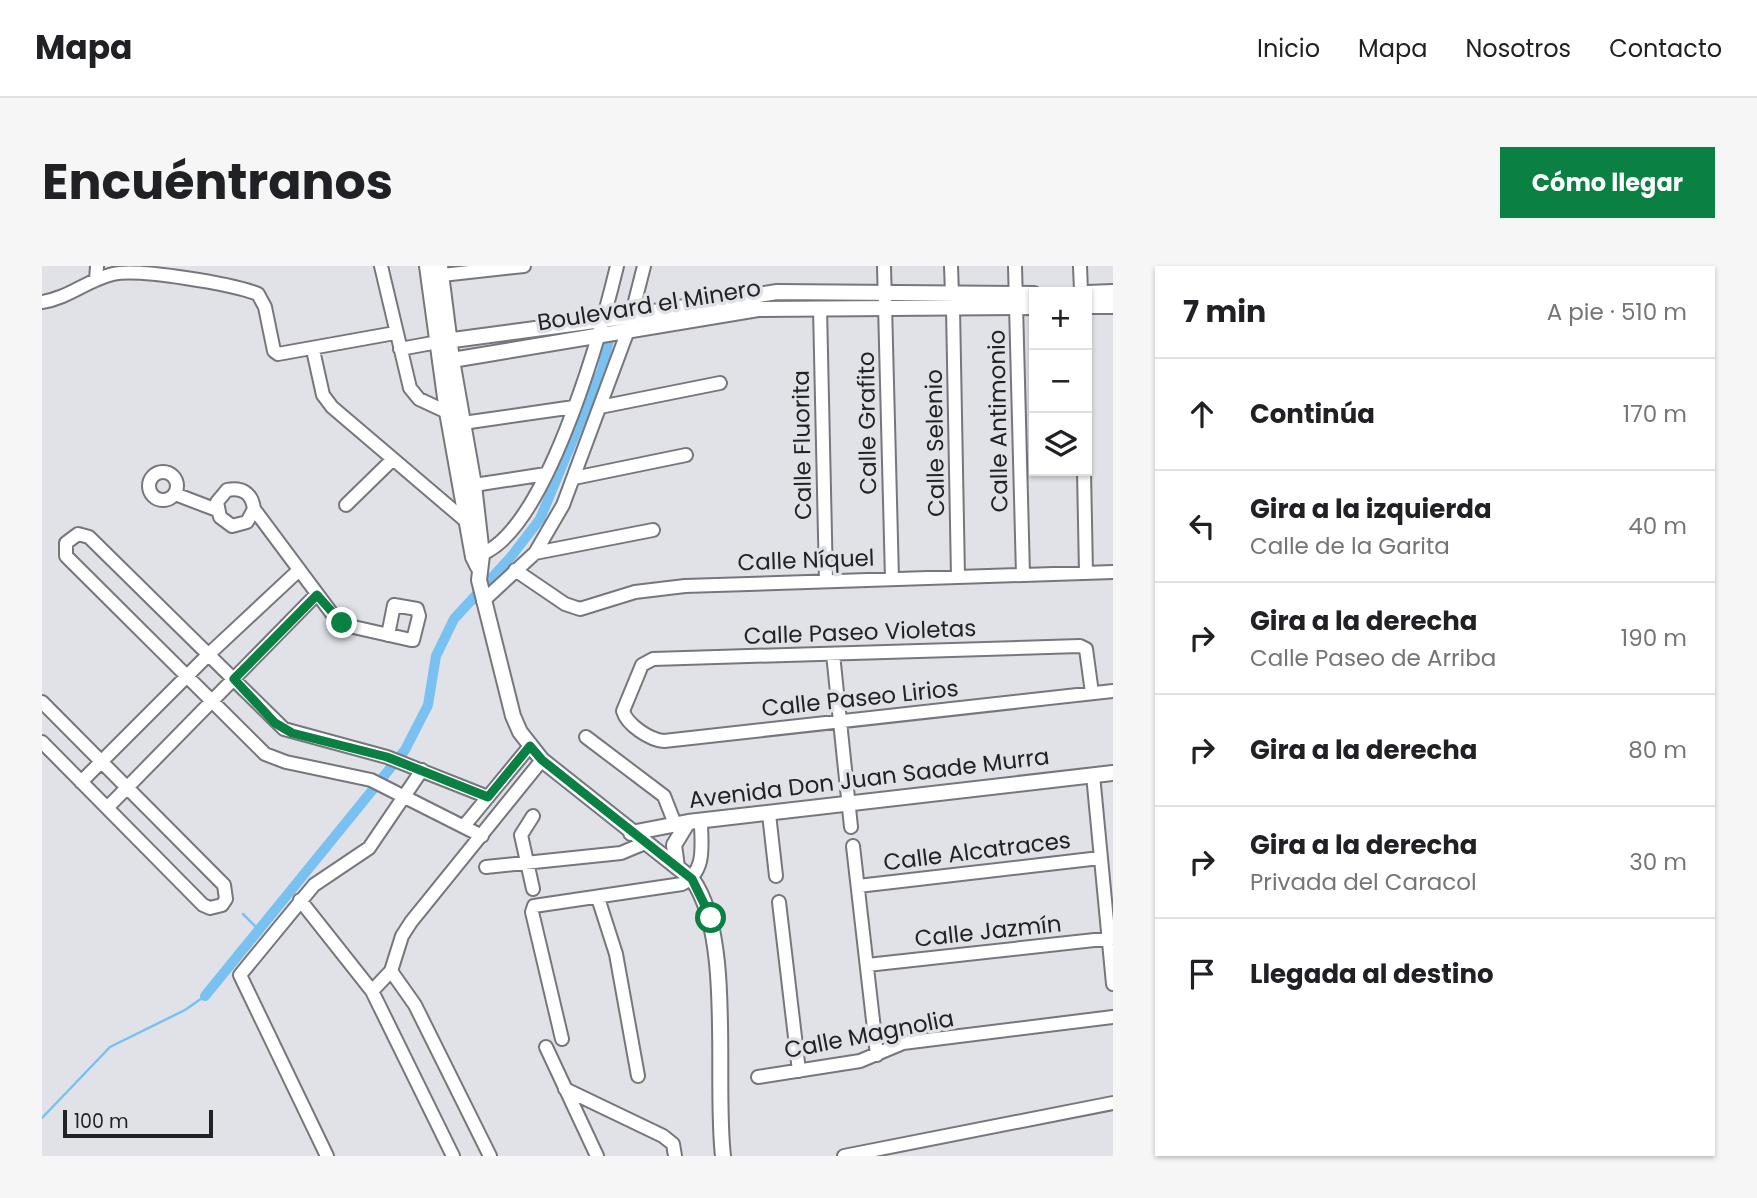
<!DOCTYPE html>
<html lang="es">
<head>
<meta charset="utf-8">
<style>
	body { margin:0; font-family:Poppins,sans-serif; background:#f6f6f6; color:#202124 }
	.controls { position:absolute; right:21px; top:21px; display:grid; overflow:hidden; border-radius:0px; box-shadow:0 2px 5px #0004 }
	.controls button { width:63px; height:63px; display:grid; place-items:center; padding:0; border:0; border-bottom:2px solid #e0e0e0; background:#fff; color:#202124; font:35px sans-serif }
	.scale { position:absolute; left:21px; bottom:18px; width:150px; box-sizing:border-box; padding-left:7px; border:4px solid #212224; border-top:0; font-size:19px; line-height:24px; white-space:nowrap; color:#212224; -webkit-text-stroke:5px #e1e2e7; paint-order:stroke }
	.stop { position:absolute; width:21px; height:21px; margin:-16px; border:5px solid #0b8043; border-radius:50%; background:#fff }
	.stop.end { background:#0b8043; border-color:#fff; box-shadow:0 2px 7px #0008 }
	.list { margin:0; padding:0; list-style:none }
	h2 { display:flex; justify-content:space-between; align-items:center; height:91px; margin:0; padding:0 28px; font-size:30px }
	h2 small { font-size:23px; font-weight:400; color:#757577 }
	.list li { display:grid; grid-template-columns:46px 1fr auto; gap:21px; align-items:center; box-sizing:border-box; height:112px; padding:0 28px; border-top:2px solid #e0e0e0 }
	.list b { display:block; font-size:26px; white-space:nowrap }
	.list p { margin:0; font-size:23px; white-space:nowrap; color:#757577 }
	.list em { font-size:23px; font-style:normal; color:#757577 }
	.icon { flex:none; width:38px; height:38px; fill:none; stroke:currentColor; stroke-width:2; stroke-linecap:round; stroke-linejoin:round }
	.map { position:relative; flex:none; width:1071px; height:890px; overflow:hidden; border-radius:0px }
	header { display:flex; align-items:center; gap:42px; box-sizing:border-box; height:98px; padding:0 35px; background:#fff; border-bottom:2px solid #e0e0e0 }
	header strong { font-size:33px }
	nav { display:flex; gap:38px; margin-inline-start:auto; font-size:24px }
	.intro { display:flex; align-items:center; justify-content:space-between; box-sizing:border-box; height:168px; padding:0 42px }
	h1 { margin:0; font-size:49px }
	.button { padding:18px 32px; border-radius:0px; background:#0b8043; color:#fff; font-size:24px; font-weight:700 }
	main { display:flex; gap:42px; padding:0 42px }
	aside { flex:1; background:#fff; border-radius:0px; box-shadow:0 2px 5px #0004 }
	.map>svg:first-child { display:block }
</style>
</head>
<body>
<header>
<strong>Mapa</strong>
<nav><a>Inicio</a><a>Mapa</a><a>Nosotros</a><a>Contacto</a></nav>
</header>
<div class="intro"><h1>Encuéntranos</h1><a class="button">Cómo llegar</a></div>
<main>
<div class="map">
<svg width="1071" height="890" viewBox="0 0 1071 890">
	<rect width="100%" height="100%" fill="#e1e2e7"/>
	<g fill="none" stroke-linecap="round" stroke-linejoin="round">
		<!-- stream -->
		<path stroke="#79c1f1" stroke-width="2.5" d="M201,648L216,663
			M0,852L68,781L143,744L163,730"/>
		<!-- canal -->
		<path stroke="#79c1f1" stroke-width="10" d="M163,730L363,484L386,439L394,390L412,353L468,292L498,253L560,104L574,44"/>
		<!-- minor casing -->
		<g stroke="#76777c" stroke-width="16">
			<path id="minor" d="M339,0L368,122L377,133L405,146
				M842,0L850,313
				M909,0L910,28
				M973,0L981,309
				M1038,0L1039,26
				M400,9L482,0
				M54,14L55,0
				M0,36C27,32 45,14 71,8C96,2 191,18 216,28L223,41L232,85L236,88L353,67
				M778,42L784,315
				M911,42L916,311
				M358,83L396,76
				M271,84L281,129L290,141L425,256
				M558,141L678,117
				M421,157L532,141
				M1042,205L1044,307
				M107 220a14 14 0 1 1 28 0a14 14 0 1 1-28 0Z
				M532,212L644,189
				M432,219L504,208
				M133,228L175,244
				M304,239L349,195
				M212,243L205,256L190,260L178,251L175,236L185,224C200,221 210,227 212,243L294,353L307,360L369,374H371L377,350L375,343L352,339L346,369
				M493,287L611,264
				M431,290C501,281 560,62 575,0
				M473,304L523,338L538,343L593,326L643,320L1071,306
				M441,335L493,287L521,239L585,67L602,0
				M791,388L809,561
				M1050,427L1044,383L1038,380L611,393L600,399L581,445C585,459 608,474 622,475L1071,425
				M0,436L182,619L184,633L180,639L168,642L161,639L0,476
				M544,471L622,530L633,558
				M1051,509L1071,718
				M39,516L167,388L257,304
				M66,541L274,329
				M727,548L734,610
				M491,550L479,569L491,623
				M422,560L488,480
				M440,570L329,514L244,496L223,488L24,290V277L36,268L47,271L242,463L345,491L446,531
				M811,580L835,789
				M444,601L579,587L603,577
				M816,620L1058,592
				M556,632L574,688L596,810
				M258,634L330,725L411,890
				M737,636L757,805
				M825,699L1071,672
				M349,705L373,739L448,890
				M330,725L349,705L360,670L369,656L500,494
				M520,773L490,646L492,640L640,618C665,605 659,579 659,555
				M504,781L555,890
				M716,811L818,795L861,777L1071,751
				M523,823L621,870L631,878L633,890
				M285,890L198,709L272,619L327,582L380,504
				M802,890L1071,837"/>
		</g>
		<!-- tertiary casing -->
		<g stroke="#76777c" stroke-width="18">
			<path id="tertiary" d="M385,0L405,146L431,291L436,301
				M398,0L410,94L432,219L440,289L437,314L471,450L478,466L500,494L650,613C692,671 672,815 681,890
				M1045,27L1071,26
				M1045,40H1071
				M396,76L575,52L735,26L992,28
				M398,96L716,43L992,41
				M589,567L646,556L1071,507
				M635,601L632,579L646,556"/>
		</g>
		<!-- minor -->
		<use href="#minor" stroke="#fff" stroke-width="12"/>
		<!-- tertiary -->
		<use href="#tertiary" stroke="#fff" stroke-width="14"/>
	</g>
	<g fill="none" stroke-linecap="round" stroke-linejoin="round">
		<!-- route -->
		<path stroke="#0b8043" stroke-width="9" d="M300,357L275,329L192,413L233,457L250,467L345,491L446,531L488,480L500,494L650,613L669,652"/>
	</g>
	<g text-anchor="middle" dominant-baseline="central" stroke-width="7" stroke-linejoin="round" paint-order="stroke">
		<!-- street labels -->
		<g font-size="23" fill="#212224" stroke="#e1e2e7">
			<text transform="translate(607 39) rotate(-9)">Boulevard el Minero</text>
			<text transform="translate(956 155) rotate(-91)">Calle Antimonio</text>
			<text transform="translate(825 157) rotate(-91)">Calle Grafito</text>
			<text transform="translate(893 177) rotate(-91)">Calle Selenio</text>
			<text transform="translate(760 179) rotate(-91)">Calle Fluorita</text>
			<text transform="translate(764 294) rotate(-2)">Calle Níquel</text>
			<text transform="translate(818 366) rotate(-2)">Calle Paseo Violetas</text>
			<text transform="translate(818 432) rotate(-6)">Calle Paseo Lirios</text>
			<text transform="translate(827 512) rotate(-7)">Avenida Don Juan Saade Murra</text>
			<text transform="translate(935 585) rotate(-7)">Calle Alcatraces</text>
			<text transform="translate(946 665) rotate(-6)">Calle Jazmín</text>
			<text transform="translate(827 768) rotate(-11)">Calle Magnolia</text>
		</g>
	</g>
</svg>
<div class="controls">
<button>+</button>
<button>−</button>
<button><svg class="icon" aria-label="layers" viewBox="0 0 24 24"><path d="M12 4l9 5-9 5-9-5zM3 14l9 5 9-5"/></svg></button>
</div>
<div class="scale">100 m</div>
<div class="stop" style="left:669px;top:652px"></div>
<div class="stop end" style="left:300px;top:357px"></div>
</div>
<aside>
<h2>7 min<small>A pie · 510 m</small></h2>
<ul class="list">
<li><svg class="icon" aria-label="ahead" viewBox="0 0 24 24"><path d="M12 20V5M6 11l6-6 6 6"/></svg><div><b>Continúa</b></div><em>170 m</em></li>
<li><svg class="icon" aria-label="left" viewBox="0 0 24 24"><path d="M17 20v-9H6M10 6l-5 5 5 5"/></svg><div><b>Gira a la izquierda</b><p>Calle de la Garita</p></div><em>40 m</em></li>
<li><svg class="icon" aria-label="right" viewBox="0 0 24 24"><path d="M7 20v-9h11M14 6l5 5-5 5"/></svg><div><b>Gira a la derecha</b><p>Calle Paseo de Arriba</p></div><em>190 m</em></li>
<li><svg class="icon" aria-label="right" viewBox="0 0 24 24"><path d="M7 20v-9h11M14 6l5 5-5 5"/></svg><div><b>Gira a la derecha</b></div><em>80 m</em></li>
<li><svg class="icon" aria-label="right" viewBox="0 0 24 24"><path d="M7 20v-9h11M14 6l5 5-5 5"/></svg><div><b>Gira a la derecha</b><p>Privada del Caracol</p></div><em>30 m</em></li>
<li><svg class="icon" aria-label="arrive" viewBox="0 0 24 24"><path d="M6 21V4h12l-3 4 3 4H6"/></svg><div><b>Llegada al destino</b></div></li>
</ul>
</aside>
</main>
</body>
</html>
